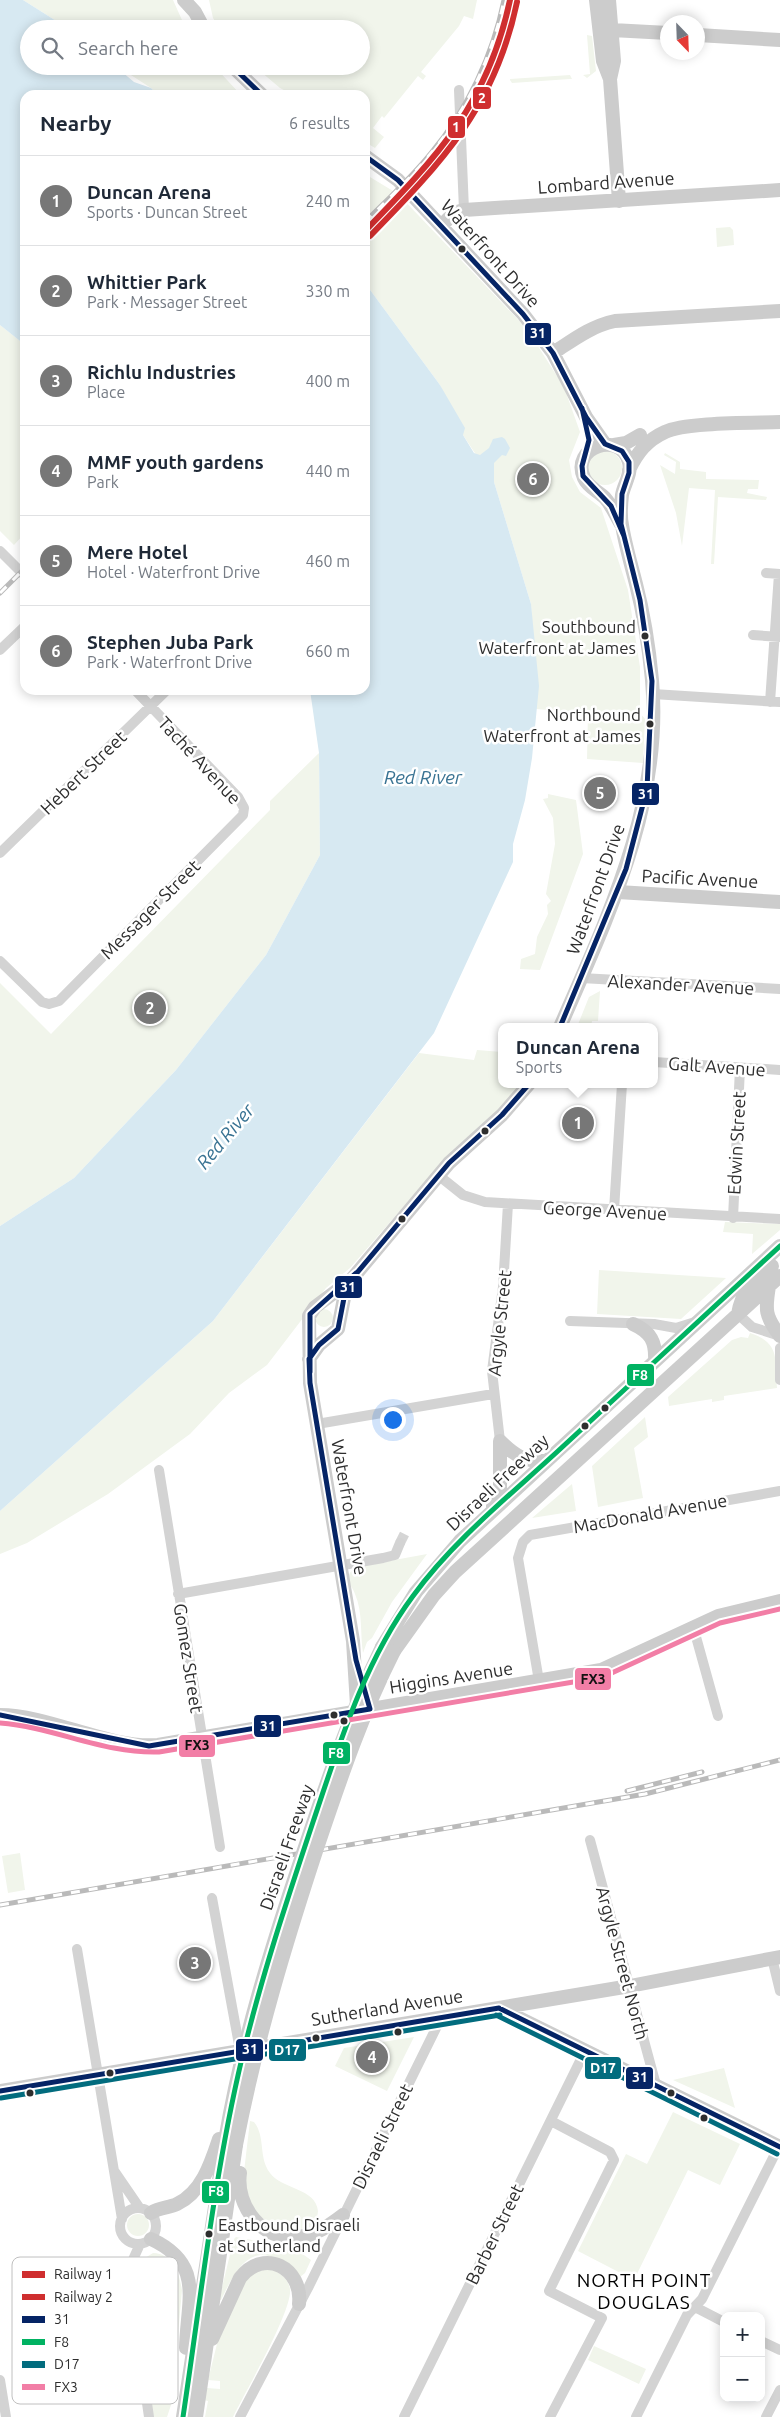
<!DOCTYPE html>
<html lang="en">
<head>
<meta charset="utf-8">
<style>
	body { margin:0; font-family:Ubuntu,sans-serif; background:#f2f2f3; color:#1f2937 }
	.controls { position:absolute; right:15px; bottom:15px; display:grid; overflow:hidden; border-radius:10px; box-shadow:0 2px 12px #0003 }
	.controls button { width:45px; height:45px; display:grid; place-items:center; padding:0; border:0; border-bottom:1px solid #e0e1e3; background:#fff; color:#1f2937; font:25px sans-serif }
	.compass { position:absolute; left:660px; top:15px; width:45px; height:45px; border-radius:50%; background:#fff; box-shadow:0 2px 12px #0003; rotate:157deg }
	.you { position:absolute; left:392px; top:1419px; width:18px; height:18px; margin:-12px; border:4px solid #fff; border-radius:50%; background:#1a73e8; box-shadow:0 0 0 8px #1a73e833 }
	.badge { display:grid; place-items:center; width:32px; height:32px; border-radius:50%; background:#777; color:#fff; font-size:16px; font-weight:700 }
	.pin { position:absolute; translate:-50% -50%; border:2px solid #fff; box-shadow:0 1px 5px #0006 }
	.popup { position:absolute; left:498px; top:1023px; width:160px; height:65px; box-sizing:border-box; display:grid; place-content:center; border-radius:10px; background:#fff; filter:drop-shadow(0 1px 4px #0005); font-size:16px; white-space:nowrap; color:#747a83 }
	.popup b { font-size:19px; color:#1f2937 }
	.popup::after { content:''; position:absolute; left:50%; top:100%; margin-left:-10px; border:10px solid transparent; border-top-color:#fff }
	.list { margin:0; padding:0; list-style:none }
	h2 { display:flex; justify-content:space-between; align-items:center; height:65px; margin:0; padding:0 20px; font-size:21px }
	h2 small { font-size:16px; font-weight:400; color:#747a83 }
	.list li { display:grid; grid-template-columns:32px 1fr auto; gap:15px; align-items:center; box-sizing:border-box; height:90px; padding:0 20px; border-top:1px solid #e0e1e3 }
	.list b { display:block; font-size:19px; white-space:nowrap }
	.list p { margin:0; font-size:16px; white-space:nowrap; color:#747a83 }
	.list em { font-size:16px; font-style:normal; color:#747a83 }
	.icon { flex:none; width:28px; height:28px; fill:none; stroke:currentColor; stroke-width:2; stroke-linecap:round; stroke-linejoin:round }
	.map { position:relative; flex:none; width:780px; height:2417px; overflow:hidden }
	.search { position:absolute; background:#fff; box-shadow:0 2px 12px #0003; left:20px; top:20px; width:350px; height:55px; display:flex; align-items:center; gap:12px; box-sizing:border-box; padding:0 18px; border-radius:28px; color:#747a83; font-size:19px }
	.panel { position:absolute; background:#fff; box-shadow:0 2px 12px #0003; left:20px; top:90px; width:350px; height:605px; border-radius:15px }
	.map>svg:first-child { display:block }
</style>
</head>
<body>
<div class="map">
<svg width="780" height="2417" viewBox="0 0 780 2417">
	<rect width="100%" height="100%" fill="#fff"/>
	<!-- green -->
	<path fill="#f1f5eb" d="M23,0H173L186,29H69Z
		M209,0H477L473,19L464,16L459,26L421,72L426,76L423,80L418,76L384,118L382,116L373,128L384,137L375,148L365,142V95H293L280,88L254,66H361V29H220L213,18Z
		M587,35L592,36L596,71L587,78L583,75L590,74Z
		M117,66H214L241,95H158L151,88Z
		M570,75L572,79H570L512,83L510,80V79Z
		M365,174L398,194L527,329L564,387L580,432L569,460L572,477L580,492L601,508L628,590L640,667V713L645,719L643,763L587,759L588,713L536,709L531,604L494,482L463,435L440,385L365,283Z
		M730,227L733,230L734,245L717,247L716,228Z
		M0,325L25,345V533L14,545L0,531Z
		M588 468a17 17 0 1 1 34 0a17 17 0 1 1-34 0Z
		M665,453L680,462V469L706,472V479L759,480L758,489H748L747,493L767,497L766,500L718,497L714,564H711L715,490L689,488L682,546L676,513L660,465L675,474L676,462L664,455Z
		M319,753L320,855L266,955L176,1070L74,1178L0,1226V983L51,1034L270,810V801Z
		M548,794L576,800L583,854L540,970L520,969L521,959L535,954L537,937L548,914L547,905L551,901L546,894L555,844L553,818L543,799L548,798Z
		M600,991L598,1021H592L591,1027H577L589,997Z
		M477,1050L502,1052V1084H521L514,1096L453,1150L350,1268L326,1288L267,1365L229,1393L190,1434L108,1494L27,1543L0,1554V1511L213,1321L419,1053L474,1060Z
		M725,1222L780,1224V1230L752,1254L753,1234L723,1232Z
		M599,1270L726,1278L681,1319L597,1314Z
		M315 1318a9 9 0 1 1 18 0a9 9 0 1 1-18 0Z
		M750,1333C780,1343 775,1358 777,1388L724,1396V1400L712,1402V1399L669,1406L668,1397L732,1340L741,1337L748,1338Z
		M645,1417L648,1437L634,1448L643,1498L598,1507L592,1466Z
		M572,1484L576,1511L532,1518Z
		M427,1554L392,1602L372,1638L367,1642L363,1653C360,1634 363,1612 355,1594C353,1588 348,1584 349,1576C349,1572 353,1570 356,1567Z
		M20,1853L25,1890L8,1893L2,1856Z
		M414,2037L387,2091L335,2066L344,2048Z
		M724,2068L735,2108L673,2080Z
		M673,2112L740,2144L720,2185L688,2170L634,2280L578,2251L626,2154L647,2164Z
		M250,2121L254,2122C266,2137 258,2157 270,2173C281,2189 316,2188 318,2211C318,2216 315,2221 314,2226L302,2230L288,2231L274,2227L254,2213L243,2180Z
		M127 2225a11 11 0 1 1 22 0a11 11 0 1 1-22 0Z
		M236,2237L294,2248L311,2260L305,2273L300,2277C292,2271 283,2263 274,2258C246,2244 230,2282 221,2300H219L232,2246H235L234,2239Z
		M153,2253C173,2254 179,2272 182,2290L172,2402L167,2417H151L148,2373L135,2289L140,2261Z
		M270,2268C280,2273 288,2278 290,2289C293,2310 244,2394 233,2417H205L208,2401L204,2400L207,2388L220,2389V2381L208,2380L220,2332L247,2275Z
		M594,2346L646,2369L639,2384L588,2360Z"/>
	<!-- water -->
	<path fill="#d7e9f2" d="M0,0H23L69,29H29V66H115L134,82L151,88L158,95H25V345L0,325Z
		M365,283L440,385L465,428L463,435L474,453L480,455L489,448L493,439L502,437L505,439L510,448L506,456L502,455L494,463V482L531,604L539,686L532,758L525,800L513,844V862L434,1033L213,1321L0,1511V1226L74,1178L176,1070L266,955L320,855L319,753L310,690H365Z"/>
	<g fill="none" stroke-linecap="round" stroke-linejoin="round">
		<!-- street-tunnel -->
		<path stroke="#d5d5d5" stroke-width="10" stroke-dasharray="10 5" stroke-linecap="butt" d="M400,1543L406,1531"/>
		<!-- street -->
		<path stroke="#d3d3d3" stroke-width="10" d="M459,90L464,210
			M0,551L25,576
			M766,573L780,574
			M753,635L780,637
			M0,650L25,626
			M653,694L780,702
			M770,702L779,574
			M0,853L167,690
			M0,961L42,1002L49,1004L59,1001L243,815L244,808L238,797L135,690
			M581,978L780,989
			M654,1062L780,1070
			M438,1175L463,1195L485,1202L780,1219
			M614,1210L622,1084
			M733,1218L740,1068
			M738,1314L752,1327L780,1336
			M570,1321L654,1324L676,1328L695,1322
			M780,1348V1380
			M317,1424L493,1394
			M500,1441L492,1371L503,1287L508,1204
			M159,1470L220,1847
			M178,1594L383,1558L395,1555L400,1543
			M693,1626L718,1716
			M539,1681L518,1558L523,1542L530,1535L780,1491
			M590,1840L656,2085
			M212,1898L240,2050
			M77,1949L122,2219
			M772,1958L780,1991
			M115,2172L139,2207
			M120 2226a18 18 0 1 1 36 0a18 18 0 1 1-36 0Z
			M140,2244L131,2264L129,2279L149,2417
			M695,2307L724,2322
			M761,2341L780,2350
			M0,2380L6,2417
			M240,2417L308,2288L442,2016
			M404,2417L585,2051
			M550,2417L602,2318L549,2291L614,2160L610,2152L551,2121
			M636,2417L687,2315L702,2299L780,2144
			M766,2417L780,2390"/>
		<!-- secondary -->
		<path stroke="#ccc" stroke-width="14" d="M184,0L195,12L204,29
			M596,0L603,61L610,79L619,201
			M609,0L614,61L610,79
			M604,25L612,30L668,33
			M698,35L780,40
			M232,66L262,95
			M365,156L398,180L523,314L553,353L586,417L605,444
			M441,226L454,213L464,210L780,190
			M553,353C573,340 591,326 615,321L780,311
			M614,445L626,443L640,435
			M629,470C637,453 647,440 665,432C684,422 755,423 780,422
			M618,892L780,902
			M560,1027C608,916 663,804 652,680C649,648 644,615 636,584C631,564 625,544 622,525C620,516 621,504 622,495C624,484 632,474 629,462C620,430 570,447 584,478C588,487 598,491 605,498C612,506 616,516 621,524
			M769,1286C765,1310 765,1316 780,1336
			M738,1314C742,1289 755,1282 772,1266
			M633,1324C651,1332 656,1342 655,1361
			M309,1359L319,1345L338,1329L344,1298L350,1281
			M500,1441C515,1456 525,1462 546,1461
			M493,1506L500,1490V1441
			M382,1647L416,1592L460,1541L780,1246
			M394,1651L434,1595L455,1572L780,1276
			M357,1705L353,1641L310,1383L309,1316L315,1307L351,1280L449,1163L502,1115L529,1084
			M0,1715C50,1715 108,1749 158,1745L601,1670L718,1616L780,1601
			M499,2008L780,2147
			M0,2091L630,1986L780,1957
			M240,2173C235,2206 263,2242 299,2237C316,2235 330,2225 343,2215
			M151,2213C159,2207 169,2208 177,2204C202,2192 211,2163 219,2139
			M151,2239C205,2264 187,2300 186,2348
			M212,2339L240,2278C264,2247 303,2268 299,2304
			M183,2417L225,2141
			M196,2417L236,2145"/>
		<!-- rail casing -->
		<g stroke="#bababa" stroke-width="5">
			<path id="rail" d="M365,222C387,200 411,178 431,153C467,110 493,55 504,0
				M0,593L25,568
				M627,1791L702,1772
				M0,1905L645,1794L780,1760"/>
		</g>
		<!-- rail -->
		<use href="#rail" stroke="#fff" stroke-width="3" stroke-dasharray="9" stroke-linecap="butt"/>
		<!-- secondary-bridge -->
		<path stroke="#ccc" stroke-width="14" d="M225,2141C241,2045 270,1951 301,1859C325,1787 349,1715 382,1647
			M236,2145C256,2041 286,1942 319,1842C341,1777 363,1712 394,1651"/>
		<!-- bus-1 casing -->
		<g stroke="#fff" stroke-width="9">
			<path id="bus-1" d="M232,66L262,95
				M365,156L398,180L523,314L553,353L586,417L605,444L622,451L629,462V473L622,494L621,524L640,600L652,681L647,789L626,869L560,1027
				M582,408L589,440L582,466L583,476L611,506L624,536
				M310,1372V1314L356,1273
				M0,1715L149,1746L370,1709L356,1660L310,1383L309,1359L319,1345L338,1329L344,1298L351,1280L449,1163L502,1115L529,1084
				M499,2008L780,2147
				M0,2091L499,2008"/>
		</g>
		<!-- bus-2 casing -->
		<g stroke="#fff" stroke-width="9">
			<path id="bus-2" d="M183,2417C201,2297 214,2176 242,2058C261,1978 287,1900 313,1822C339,1745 364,1662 413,1596C453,1541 508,1497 558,1451C632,1383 706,1314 780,1246"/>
		</g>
		<!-- bus-3 casing -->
		<g stroke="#fff" stroke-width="9">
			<path id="bus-3" d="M496,2015L777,2154
				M1,2098L500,2015"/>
		</g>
		<!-- bus-4 casing -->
		<g stroke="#fff" stroke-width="9">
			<path id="bus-4" d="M0,1723C54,1727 104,1754 159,1752L603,1677L720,1623L780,1609"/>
		</g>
		<!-- bus-1 -->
		<use href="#bus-1" stroke="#052465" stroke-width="5"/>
		<!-- bus-2 -->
		<use href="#bus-2" stroke="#00b262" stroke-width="5"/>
		<!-- bus-3 -->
		<use href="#bus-3" stroke="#026c7e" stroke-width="5"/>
		<!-- bus-4 -->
		<use href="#bus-4" stroke="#f27ea6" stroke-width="5"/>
		<!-- rail-1 casing -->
		<g stroke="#fff" stroke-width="10">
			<path id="rail-1" d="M365,231C437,157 488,104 510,0"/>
		</g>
		<!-- rail-2 casing -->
		<g stroke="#fff" stroke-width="10">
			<path id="rail-2" d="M370,236C443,161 495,107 517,2"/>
		</g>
		<!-- rail-1 -->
		<use href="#rail-1" stroke="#cf2e2f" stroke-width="6"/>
		<!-- rail-2 -->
		<use href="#rail-2" stroke="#cf2e2f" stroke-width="6"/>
	</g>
	<!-- markers -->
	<g fill="#2e2e2e" stroke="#fff" stroke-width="2">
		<circle cx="462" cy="249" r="4.5"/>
		<circle cx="645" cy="636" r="4.5"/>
		<circle cx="650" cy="724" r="4.5"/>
		<circle cx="485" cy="1131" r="4.5"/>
		<circle cx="402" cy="1219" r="4.5"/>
		<circle cx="605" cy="1408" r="4.5"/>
		<circle cx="585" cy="1426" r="4.5"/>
		<circle cx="334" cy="1715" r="4.5"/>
		<circle cx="344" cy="1721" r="4.5"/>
		<circle cx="398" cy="2032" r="4.5"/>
		<circle cx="316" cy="2038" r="4.5"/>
		<circle cx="110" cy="2073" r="4.5"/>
		<circle cx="30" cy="2093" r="4.5"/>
		<circle cx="671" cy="2093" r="4.5"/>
		<circle cx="704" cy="2118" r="4.5"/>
		<circle cx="209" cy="2234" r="4.5"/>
	</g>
	<g text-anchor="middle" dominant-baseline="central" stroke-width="5" stroke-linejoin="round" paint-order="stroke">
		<!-- bus labels -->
		<g font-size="17" fill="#2e2e2e" stroke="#fff" text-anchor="end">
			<text x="636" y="626">Southbound<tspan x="636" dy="21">Waterfront at James</tspan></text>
			<text x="641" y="714">Northbound<tspan x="641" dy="21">Waterfront at James</tspan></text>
			<text x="218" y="2224" text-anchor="start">Eastbound Disraeli<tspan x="218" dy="21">at Sutherland</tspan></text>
		</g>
		<!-- street labels -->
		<g font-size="18" fill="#2e2e2e" stroke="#fff">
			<text transform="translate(606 182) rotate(-4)">Lombard Avenue</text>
			<text transform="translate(491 253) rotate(48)">Waterfront Drive</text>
			<text transform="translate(200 760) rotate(47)">Taché Avenue</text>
			<text transform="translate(83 772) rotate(-44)">Hebert Street</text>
			<text transform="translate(700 878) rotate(3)">Pacific Avenue</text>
			<text transform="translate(595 889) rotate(-70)">Waterfront Drive</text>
			<text transform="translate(150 909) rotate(-45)">Messager Street</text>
			<text transform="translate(681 984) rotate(3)">Alexander Avenue</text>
			<text transform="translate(717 1066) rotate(4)">Galt Avenue</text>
			<text transform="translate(736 1143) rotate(-87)">Edwin Street</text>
			<text transform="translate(605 1210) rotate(3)">George Avenue</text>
			<text transform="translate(499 1323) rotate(-84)">Argyle Street</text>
			<text transform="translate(497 1482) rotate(-43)">Disraeli Freeway</text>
			<text transform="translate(350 1507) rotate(80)">Waterfront Drive</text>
			<text transform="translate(650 1513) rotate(-10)">MacDonald Avenue</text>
			<text transform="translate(189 1658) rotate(81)">Gomez Street</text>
			<text transform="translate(451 1677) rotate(-9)">Higgins Avenue</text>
			<text transform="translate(286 1847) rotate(-71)">Disraeli Freeway</text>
			<text transform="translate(623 1963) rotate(75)">Argyle Street North</text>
			<text transform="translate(387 2007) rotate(-9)">Sutherland Avenue</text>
			<text transform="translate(382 2136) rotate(-64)">Disraeli Street</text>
			<text transform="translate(494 2234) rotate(-64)">Barber Street</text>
		</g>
		<!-- water labels -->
		<g font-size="19" font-style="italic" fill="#397393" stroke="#fff">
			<text x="423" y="777">Red River</text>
			<text transform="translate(225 1136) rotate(-50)">Red River</text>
		</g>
		<!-- neighbourhood labels -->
		<g font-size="19" letter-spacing="1" fill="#000" stroke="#fff">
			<text x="644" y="2280">NORTH POINT<tspan x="644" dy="22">DOUGLAS</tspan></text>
		</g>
	</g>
	<!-- legend -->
	<rect x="12" y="2257" width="166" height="147" rx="8" fill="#fff" stroke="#c0c0c0" stroke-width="1"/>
	<rect x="22" y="2271" width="23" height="7" fill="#cf2e2f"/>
	<rect x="22" y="2294" width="23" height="6" fill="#cf2e2f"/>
	<rect x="22" y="2316" width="23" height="7" fill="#052465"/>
	<rect x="22" y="2339" width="23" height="6" fill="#00b262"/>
	<rect x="22" y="2361" width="23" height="7" fill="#026c7e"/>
	<rect x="22" y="2384" width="23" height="6" fill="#f27ea6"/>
	<g font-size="14" fill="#2e2e2e">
		<text x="54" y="2279">Railway 1</text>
		<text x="54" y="2302">Railway 2</text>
		<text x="54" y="2324">31</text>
		<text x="54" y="2347">F8</text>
		<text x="54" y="2369">D17</text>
		<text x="54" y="2392">FX3</text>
	</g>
	<g stroke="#fff" stroke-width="2">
		<rect x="472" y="86" width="20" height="24" rx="5" fill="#cf2e2f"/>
		<rect x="447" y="115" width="19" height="24" rx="5" fill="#cf2e2f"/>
		<rect x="524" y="322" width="28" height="24" rx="5" fill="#052465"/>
		<rect x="631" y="782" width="29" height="24" rx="5" fill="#052465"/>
		<rect x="334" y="1275" width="29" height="24" rx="5" fill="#052465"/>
		<rect x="626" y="1363" width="29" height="24" rx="5" fill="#00b262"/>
		<rect x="574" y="1667" width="38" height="24" rx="5" fill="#f27ea6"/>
		<rect x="253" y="1714" width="29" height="24" rx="5" fill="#052465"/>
		<rect x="178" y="1734" width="38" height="24" rx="5" fill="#f27ea6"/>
		<rect x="322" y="1741" width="29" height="24" rx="5" fill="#00b262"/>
		<rect x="235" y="2038" width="29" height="24" rx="5" fill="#052465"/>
		<rect x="268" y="2038" width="39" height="24" rx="5" fill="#026c7e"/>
		<rect x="584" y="2056" width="38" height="24" rx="5" fill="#026c7e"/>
		<rect x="625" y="2066" width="29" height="24" rx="5" fill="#052465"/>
		<rect x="201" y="2180" width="29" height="24" rx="5" fill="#00b262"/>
	</g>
	<g font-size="14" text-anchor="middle" font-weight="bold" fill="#fff">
		<text x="482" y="103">2</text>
		<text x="456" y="132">1</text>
		<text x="538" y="338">31</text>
		<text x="646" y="799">31</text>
		<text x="348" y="1292">31</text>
		<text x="640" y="1380">F8</text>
		<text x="268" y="1731">31</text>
		<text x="336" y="1758">F8</text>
		<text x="250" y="2054">31</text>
		<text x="287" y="2055">D17</text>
		<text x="603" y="2073">D17</text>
		<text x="640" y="2082">31</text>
		<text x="216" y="2196">F8</text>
	</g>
	<g font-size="14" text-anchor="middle" font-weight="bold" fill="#111">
		<text x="593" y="1684">FX3</text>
		<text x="197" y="1750">FX3</text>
	</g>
</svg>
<div class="controls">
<button>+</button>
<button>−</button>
</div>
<svg class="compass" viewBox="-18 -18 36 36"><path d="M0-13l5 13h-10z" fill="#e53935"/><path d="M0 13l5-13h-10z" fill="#747a83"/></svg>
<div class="you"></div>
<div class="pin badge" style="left:578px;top:1123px">1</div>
<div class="popup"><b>Duncan Arena</b>Sports</div>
<div class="pin badge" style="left:150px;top:1008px">2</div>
<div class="pin badge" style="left:195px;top:1963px">3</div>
<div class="pin badge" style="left:372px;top:2057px">4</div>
<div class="pin badge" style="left:600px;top:793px">5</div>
<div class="pin badge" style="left:533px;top:479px">6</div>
<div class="search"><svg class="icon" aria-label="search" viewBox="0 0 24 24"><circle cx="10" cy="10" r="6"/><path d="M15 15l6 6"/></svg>Search here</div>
<section class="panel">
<h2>Nearby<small>6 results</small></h2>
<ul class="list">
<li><span class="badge">1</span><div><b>Duncan Arena</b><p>Sports · Duncan Street</p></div><em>240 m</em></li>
<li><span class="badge">2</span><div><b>Whittier Park</b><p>Park · Messager Street</p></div><em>330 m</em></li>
<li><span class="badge">3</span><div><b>Richlu Industries</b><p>Place</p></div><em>400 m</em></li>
<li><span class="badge">4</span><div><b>MMF youth gardens</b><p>Park</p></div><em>440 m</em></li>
<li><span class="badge">5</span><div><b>Mere Hotel</b><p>Hotel · Waterfront Drive</p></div><em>460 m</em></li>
<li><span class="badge">6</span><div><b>Stephen Juba Park</b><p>Park · Waterfront Drive</p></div><em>660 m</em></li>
</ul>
</section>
</div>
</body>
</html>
